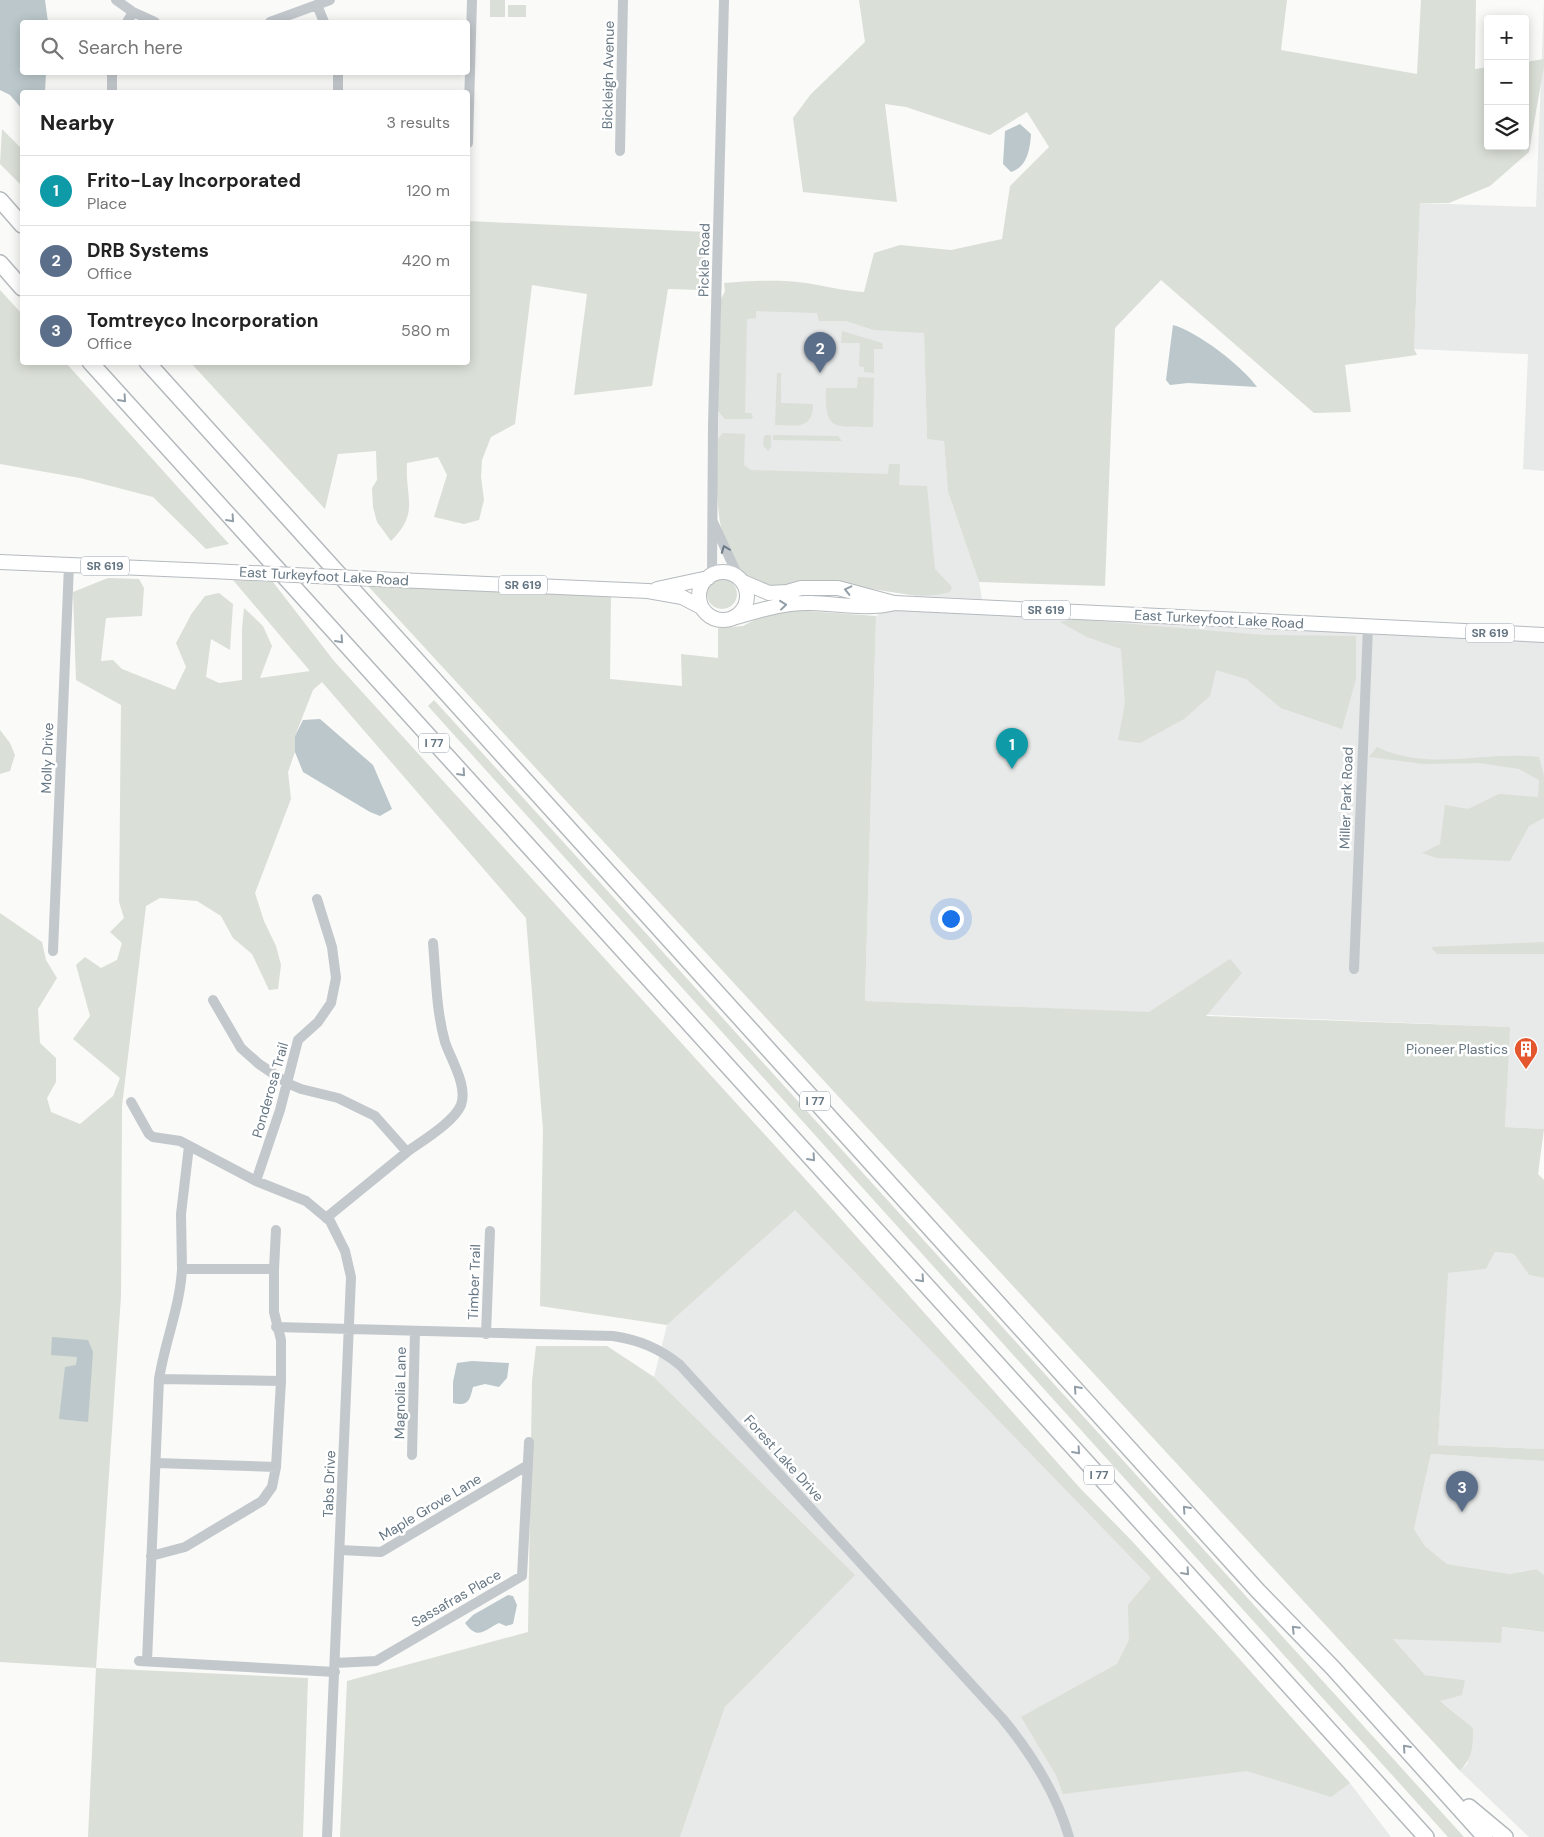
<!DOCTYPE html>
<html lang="en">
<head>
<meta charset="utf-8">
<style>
	body { margin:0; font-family:"DM Sans",sans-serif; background:#f6f6f6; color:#222 }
	.controls { position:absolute; right:15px; top:15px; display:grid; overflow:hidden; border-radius:5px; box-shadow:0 2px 12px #0003 }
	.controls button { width:45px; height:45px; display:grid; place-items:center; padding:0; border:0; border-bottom:1px solid #e0e0e0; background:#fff; color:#222; font:25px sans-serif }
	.you { position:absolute; left:950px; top:918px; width:18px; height:18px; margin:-12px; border:4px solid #fff; border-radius:50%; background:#1a73e8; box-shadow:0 0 0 8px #1a73e833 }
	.badge { display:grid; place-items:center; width:32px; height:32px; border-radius:50%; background:#e4572e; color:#fff; font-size:16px; font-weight:700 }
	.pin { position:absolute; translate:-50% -41px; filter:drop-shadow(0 1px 2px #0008) }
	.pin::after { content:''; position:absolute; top:26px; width:18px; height:15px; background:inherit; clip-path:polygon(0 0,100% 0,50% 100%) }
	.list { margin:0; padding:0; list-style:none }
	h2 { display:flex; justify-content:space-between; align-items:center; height:65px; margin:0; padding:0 20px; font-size:21px }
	h2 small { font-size:16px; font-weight:400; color:#767676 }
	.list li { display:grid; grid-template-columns:32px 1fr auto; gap:15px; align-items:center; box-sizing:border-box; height:70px; padding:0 20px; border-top:1px solid #e0e0e0 }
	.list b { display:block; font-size:19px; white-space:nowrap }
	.list p { margin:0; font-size:16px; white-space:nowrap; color:#767676 }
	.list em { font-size:16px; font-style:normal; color:#767676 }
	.icon { flex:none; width:28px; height:28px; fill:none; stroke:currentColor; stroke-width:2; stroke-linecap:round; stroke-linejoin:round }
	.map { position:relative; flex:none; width:1544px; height:1837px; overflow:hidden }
	.search { position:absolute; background:#fff; box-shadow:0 2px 12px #0003; left:20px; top:20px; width:450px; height:55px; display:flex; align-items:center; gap:12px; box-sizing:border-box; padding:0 18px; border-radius:5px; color:#767676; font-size:19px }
	.panel { position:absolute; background:#fff; box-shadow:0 2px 12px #0003; left:20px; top:90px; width:450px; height:275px; border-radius:5px }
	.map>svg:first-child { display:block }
</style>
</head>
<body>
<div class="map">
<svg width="1544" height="1837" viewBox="0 0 1544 1837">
	<rect width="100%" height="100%" fill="#fafaf8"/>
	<!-- built -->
	<path fill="#e8e9e9" d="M1544,0V471L1523,469L1528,354L1414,349L1420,203L1536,207Z
		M721,299L796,308L924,333L927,439L944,440L948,492L979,582L982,599L917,596L859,587L720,523L718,439Z
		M895,603L1544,635V1129L1505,1127L1509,1027L865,1001L876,616Z
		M795,1209L1350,1783L1391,1837H680L725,1707L854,1575L654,1377L667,1325Z
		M1495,1252L1514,1254L1529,1275L1544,1278V1449L1438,1445L1447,1273L1486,1269Z
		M1431,1454L1544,1461V1575L1535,1569L1510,1574L1447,1564L1425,1546L1414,1529Z
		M1501,1627L1544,1632V1837H1529L1460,1771L1468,1763L1459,1716L1440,1701L1465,1680L1425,1675L1392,1638L1501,1643Z"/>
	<!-- green -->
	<path fill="#dadfd7" d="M490,0H505V17H490Z
		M859,0H1287L1281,50L1417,74L1421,0H1476L1475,69L1488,67V146H1525V62L1544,59V66L1529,152L1490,186L1449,203H1420L1414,349L1417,355L1345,365L1351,412L1314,413L1161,280L1115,328L1105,586L979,582L948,492L944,441L927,439L924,333L874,330L846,321H819L817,313L756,311V318L747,319L745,413H751L753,417L751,419H725L718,411L721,299L725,291L724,283C751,281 779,279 806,283C826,286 843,291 864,292L874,253L900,245L951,250L1002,239L1010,186L1049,147L1027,112L990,135L906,107L885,104L897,202L803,192L793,118L811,94L865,42Z
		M508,5H526V17H508Z
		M2,129L22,149V186L0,164Z
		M468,221L707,232L702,290L668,289L652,386L574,395L587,294L532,285L515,424L491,437L482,460L481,477L484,500L479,520L464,524L434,517L447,475L438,457L407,463C405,499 420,512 391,541L377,522L373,507L372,488L377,480L376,451L338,454L325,509L191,363L468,362Z
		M0,290L22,314V362L66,363L229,544L206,549L153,497L80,478L0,464Z
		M842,331L882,343L883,349H874V373L864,372V367L859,366L860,343H841Z
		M777,373H781V403L813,404C813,431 795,425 775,425Z
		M858,377L874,378L873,427C833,426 825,432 826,388H857Z
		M723,433L745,434L744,465L751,470L888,474L889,464H900L899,485L927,486L935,569L952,587L950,592C918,601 891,590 859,587C833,585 796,592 771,588C710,576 716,485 718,439Z
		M766,435H771V447L768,451L763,445L764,436Z
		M773,435L838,436L842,441L773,440Z
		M108,578L139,579L144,588L142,616L106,618L101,661L113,660L122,669L175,690L186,667L176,643L192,613L205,596L219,593L233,604L230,650L211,639L206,677L219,683L242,680V629L244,608L263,626L272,646L260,678L310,671L233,580L273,582L334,661L816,1191L1079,1487L1131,1540L1219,1636L1350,1783L1331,1797L1247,1771L1063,1794L1056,1775L1021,1717L1117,1664L1129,1640L1128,1605L1151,1578L795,1210L667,1325L540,1306L543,1130L526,918L322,682L313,690L295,736V752L288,772L291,799L255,893L264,921L276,946L281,965L278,989L269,990L252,954L233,938L221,916L197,901L160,898L146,906L122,1106L121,1296L96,1668L308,1678L303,1837H88L96,1668L0,1662V913L42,942L46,960L57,978L38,1009L40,1043L56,1058V1082L47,1098L51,1112L80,1124L113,1096L120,1078L73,1039L90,1016L76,965L85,957L101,968L117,960L122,943L110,932L124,918L119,902L121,705L76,680L73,592Z
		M707 594a15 15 0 1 1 30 0a15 15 0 1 1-30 0Z
		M367,585L611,593L610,679L682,686L681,654L718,658V628L743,626L762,616L794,610L876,616L865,1001L1149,1012L1230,959L1242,973L1206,1016L1510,1027L1505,1127L1544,1129L1538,1174L1544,1180V1278L1529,1275L1514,1254L1495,1252L1486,1269L1448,1273L1438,1445L1544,1449V1461L1431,1454L1414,1529L1425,1546L1447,1564L1510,1574L1536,1569L1544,1575V1632L1502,1627L1501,1643L1393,1639L1425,1675L1465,1680L1462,1695L1440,1701L1473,1728C1473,1746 1473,1757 1460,1771Z
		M1072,619L1263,635L1356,636V679L1342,729L1281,708L1246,679L1216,670L1210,696L1184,719L1140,743L1118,740L1125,703L1121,649L1087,637L1060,622Z
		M434,700L576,856L1464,1837H1448L428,706Z
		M0,730L10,743L15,755L10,771L0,774Z
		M1377,747C1429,772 1485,751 1539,757L1544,776V818L1529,826L1510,861L1437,858L1422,853L1440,844L1445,805L1468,809L1499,794L1538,797L1539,780L1519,769L1480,763L1424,764L1369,757Z
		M1544,942V954H1437L1431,947Z
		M536,1346H607L654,1377L855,1575L725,1707L680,1837H340L347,1681L528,1632L532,1381Z"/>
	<!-- water -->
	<path fill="#bbc7cb" d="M0,0H45L48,22H22V72L46,73L45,92H22V109L10,95L0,90Z
		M1020,124L1031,134C1030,150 1027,167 1011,172L1003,164L1005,131Z
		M1173,325C1198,332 1242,366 1257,387L1188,383L1170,385L1166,380Z
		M320,719L373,765L392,809L380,816L370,812L303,772L295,752V736L303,720Z
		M52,1337L88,1340L93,1352L88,1422L59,1419L65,1367L76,1365L77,1357L51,1355Z
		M472,1361L509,1363L507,1378L499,1387L485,1384L473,1387C470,1399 469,1407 453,1403V1382L457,1363Z
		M508,1595L513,1596L517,1605L513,1624L506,1626L499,1623C484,1630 478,1641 465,1623L473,1615Z"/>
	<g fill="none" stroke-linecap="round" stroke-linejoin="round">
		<!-- major casing -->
		<g stroke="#b5babe" stroke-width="16">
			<path id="major" d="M0,562L211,571
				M699 596a24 24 0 1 1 48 0a24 24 0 1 1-48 0Z
				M397,580L648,591L682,597L701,607
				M743,582L769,593L787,592L801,588H838L894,603
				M657,589L708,578
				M736,617C761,610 785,602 811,603C840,604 867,610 895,603L1544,635"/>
		</g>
		<!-- highway casing -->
		<g stroke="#b4b9bd" stroke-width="18">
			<path id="highway" d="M0,200L22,225
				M0,263L22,288
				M90,362L1426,1837
				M147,362L1258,1591L1333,1668L1485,1837
				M1469,1807L1505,1837"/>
		</g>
		<!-- minor -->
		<path stroke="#c3c8cc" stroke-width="10" d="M116,0L133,12L155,22
			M317,5L324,22
			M127,22L133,12
			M270,22L330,0
			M112,92V72
			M338,92V72
			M468,143L472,0
			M620,151L623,0
			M713,522L738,576
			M712,575L713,425L724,0
			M53,951L69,565
			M1354,969L1368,627
			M213,1000L241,1048L259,1064L287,1083L301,1089L338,1098L375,1116L407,1152L326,1218
			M131,1102L149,1134L153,1137L180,1141L256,1181L306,1201L330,1221L345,1251L351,1277L327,1837
			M189,1146L181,1214L182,1269H274L276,1230
			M407,1152C422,1141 454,1122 461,1105C468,1086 451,1060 445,1042C436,1010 436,976 433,943
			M256,1181L280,1110L298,1040L318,1022L331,1003L336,978L332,947L317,899
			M182,1269C180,1307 165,1341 159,1379L281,1381V1340L274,1312V1269
			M276,1327L613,1336C639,1340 659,1348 680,1365L1002,1718C1031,1753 1056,1792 1069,1837
			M486,1334L490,1231
			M412,1455L415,1331
			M156,1463L276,1467L281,1381
			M340,1550L381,1552L528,1465
			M151,1556L185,1547L262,1501L272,1487L276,1467
			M139,1661L335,1672
			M147,1661L159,1379
			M335,1663L376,1661L522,1576L529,1442"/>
		<!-- major -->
		<use href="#major" stroke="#fff" stroke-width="14"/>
		<!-- highway -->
		<use href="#highway" stroke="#fff" stroke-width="15"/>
		<!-- major-bridge casing -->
		<g stroke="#b5babe" stroke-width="16" stroke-linecap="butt">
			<path id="major-bridge" d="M211,571L397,580"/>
		</g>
		<!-- major-bridge -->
		<use href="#major-bridge" stroke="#fff" stroke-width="14"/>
	</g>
	<!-- one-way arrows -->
	<defs><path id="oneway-chevron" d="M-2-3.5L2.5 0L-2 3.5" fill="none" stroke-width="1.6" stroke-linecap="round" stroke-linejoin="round" transform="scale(1.25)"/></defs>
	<g stroke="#939fa8">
		<use href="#oneway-chevron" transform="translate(123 399) rotate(48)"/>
		<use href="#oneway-chevron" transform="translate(231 519) rotate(48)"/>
		<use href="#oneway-chevron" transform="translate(848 590) rotate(-167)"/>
		<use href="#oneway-chevron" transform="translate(783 605) rotate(-6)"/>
		<use href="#oneway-chevron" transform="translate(340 640) rotate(48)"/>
		<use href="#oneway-chevron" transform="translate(462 773) rotate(48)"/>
		<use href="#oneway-chevron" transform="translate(812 1158) rotate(48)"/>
		<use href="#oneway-chevron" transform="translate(921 1279) rotate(48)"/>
		<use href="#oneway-chevron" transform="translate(1077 1389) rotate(-132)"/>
		<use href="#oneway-chevron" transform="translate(1077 1451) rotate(48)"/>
		<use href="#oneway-chevron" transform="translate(1186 1509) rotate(-132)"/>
		<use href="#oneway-chevron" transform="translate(1186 1572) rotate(48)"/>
		<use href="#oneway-chevron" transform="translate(1295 1629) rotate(-135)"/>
		<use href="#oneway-chevron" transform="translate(1406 1748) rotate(-132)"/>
	</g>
	<use stroke="#6a7a87" href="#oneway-chevron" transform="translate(725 549) rotate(-111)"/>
	<!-- icons -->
	<defs>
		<g id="building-pin" transform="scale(1.25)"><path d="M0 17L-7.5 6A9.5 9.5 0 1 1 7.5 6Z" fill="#e4572e" stroke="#fff"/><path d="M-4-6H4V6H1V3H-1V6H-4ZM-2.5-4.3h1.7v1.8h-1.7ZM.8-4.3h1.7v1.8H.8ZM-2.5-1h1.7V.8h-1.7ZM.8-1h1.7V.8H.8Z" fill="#fff"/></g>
	</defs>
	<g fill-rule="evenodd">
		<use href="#building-pin" x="1526" y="1049"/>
	</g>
	<g text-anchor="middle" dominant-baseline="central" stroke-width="5" stroke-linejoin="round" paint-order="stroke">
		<!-- shield labels -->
		<g fill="#fff" stroke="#939fa8" stroke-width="1">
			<rect x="81" y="556.5" width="48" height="19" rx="4"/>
			<rect x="499" y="575.5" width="48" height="19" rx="4"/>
			<rect x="1022" y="600.5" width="48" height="19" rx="4"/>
			<rect x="1466" y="623.5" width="48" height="19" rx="4"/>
			<rect x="419" y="733.5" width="30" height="19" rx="4"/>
			<rect x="800" y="1091.5" width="30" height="19" rx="4"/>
			<rect x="1084" y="1465.5" width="30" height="19" rx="4"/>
		</g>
		<g font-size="12" font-weight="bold" fill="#657683">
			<text x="105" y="566">SR 619</text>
			<text x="523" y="585">SR 619</text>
			<text x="1046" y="610">SR 619</text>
			<text x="1490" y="633">SR 619</text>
			<text x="434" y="743">I 77</text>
			<text x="815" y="1101">I 77</text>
			<text x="1099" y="1475">I 77</text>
		</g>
		<!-- street labels -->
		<g font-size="14" fill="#657683" stroke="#fff">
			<text transform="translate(608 75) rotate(-89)">Bickleigh Avenue</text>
			<text transform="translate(704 260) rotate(-89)">Pickle Road</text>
			<text transform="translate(324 576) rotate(3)">East Turkeyfoot Lake Road</text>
			<text transform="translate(1219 619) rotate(3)">East Turkeyfoot Lake Road</text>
			<text transform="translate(47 758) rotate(-88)">Molly Drive</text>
			<text transform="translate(1346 798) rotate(-88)">Miller Park Road</text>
			<text transform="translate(270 1090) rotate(-74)">Ponderosa Trail</text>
			<text transform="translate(474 1282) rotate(-88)">Timber Trail</text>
			<text transform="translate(400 1393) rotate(-89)">Magnolia Lane</text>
			<text transform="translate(784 1458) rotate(48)">Forest Lake Drive</text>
			<text transform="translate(329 1484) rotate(-88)">Tabs Drive</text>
			<text transform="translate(430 1507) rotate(-31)">Maple Grove Lane</text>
			<text transform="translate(456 1598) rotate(-30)">Sassafras Place</text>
		</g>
		<!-- poi labels -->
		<g font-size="14" fill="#657683" stroke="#fff" text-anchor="end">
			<text x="1508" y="1049">Pioneer Plastics</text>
		</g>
	</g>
</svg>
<div class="controls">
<button>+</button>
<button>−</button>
<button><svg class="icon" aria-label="layers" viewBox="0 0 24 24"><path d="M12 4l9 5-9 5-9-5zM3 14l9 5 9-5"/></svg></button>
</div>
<div class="you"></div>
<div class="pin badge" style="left:1012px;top:769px;background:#0f9aa8">1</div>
<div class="pin badge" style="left:820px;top:373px;background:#5c6f8a">2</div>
<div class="pin badge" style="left:1462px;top:1512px;background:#5c6f8a">3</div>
<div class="search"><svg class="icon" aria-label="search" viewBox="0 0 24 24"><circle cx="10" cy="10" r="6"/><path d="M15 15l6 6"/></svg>Search here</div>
<section class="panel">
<h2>Nearby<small>3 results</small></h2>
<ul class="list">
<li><span class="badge" style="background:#0f9aa8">1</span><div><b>Frito-Lay Incorporated</b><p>Place</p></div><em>120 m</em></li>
<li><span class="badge" style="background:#5c6f8a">2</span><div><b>DRB Systems</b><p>Office</p></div><em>420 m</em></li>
<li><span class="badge" style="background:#5c6f8a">3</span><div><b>Tomtreyco Incorporation</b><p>Office</p></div><em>580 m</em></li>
</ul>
</section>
</div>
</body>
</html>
